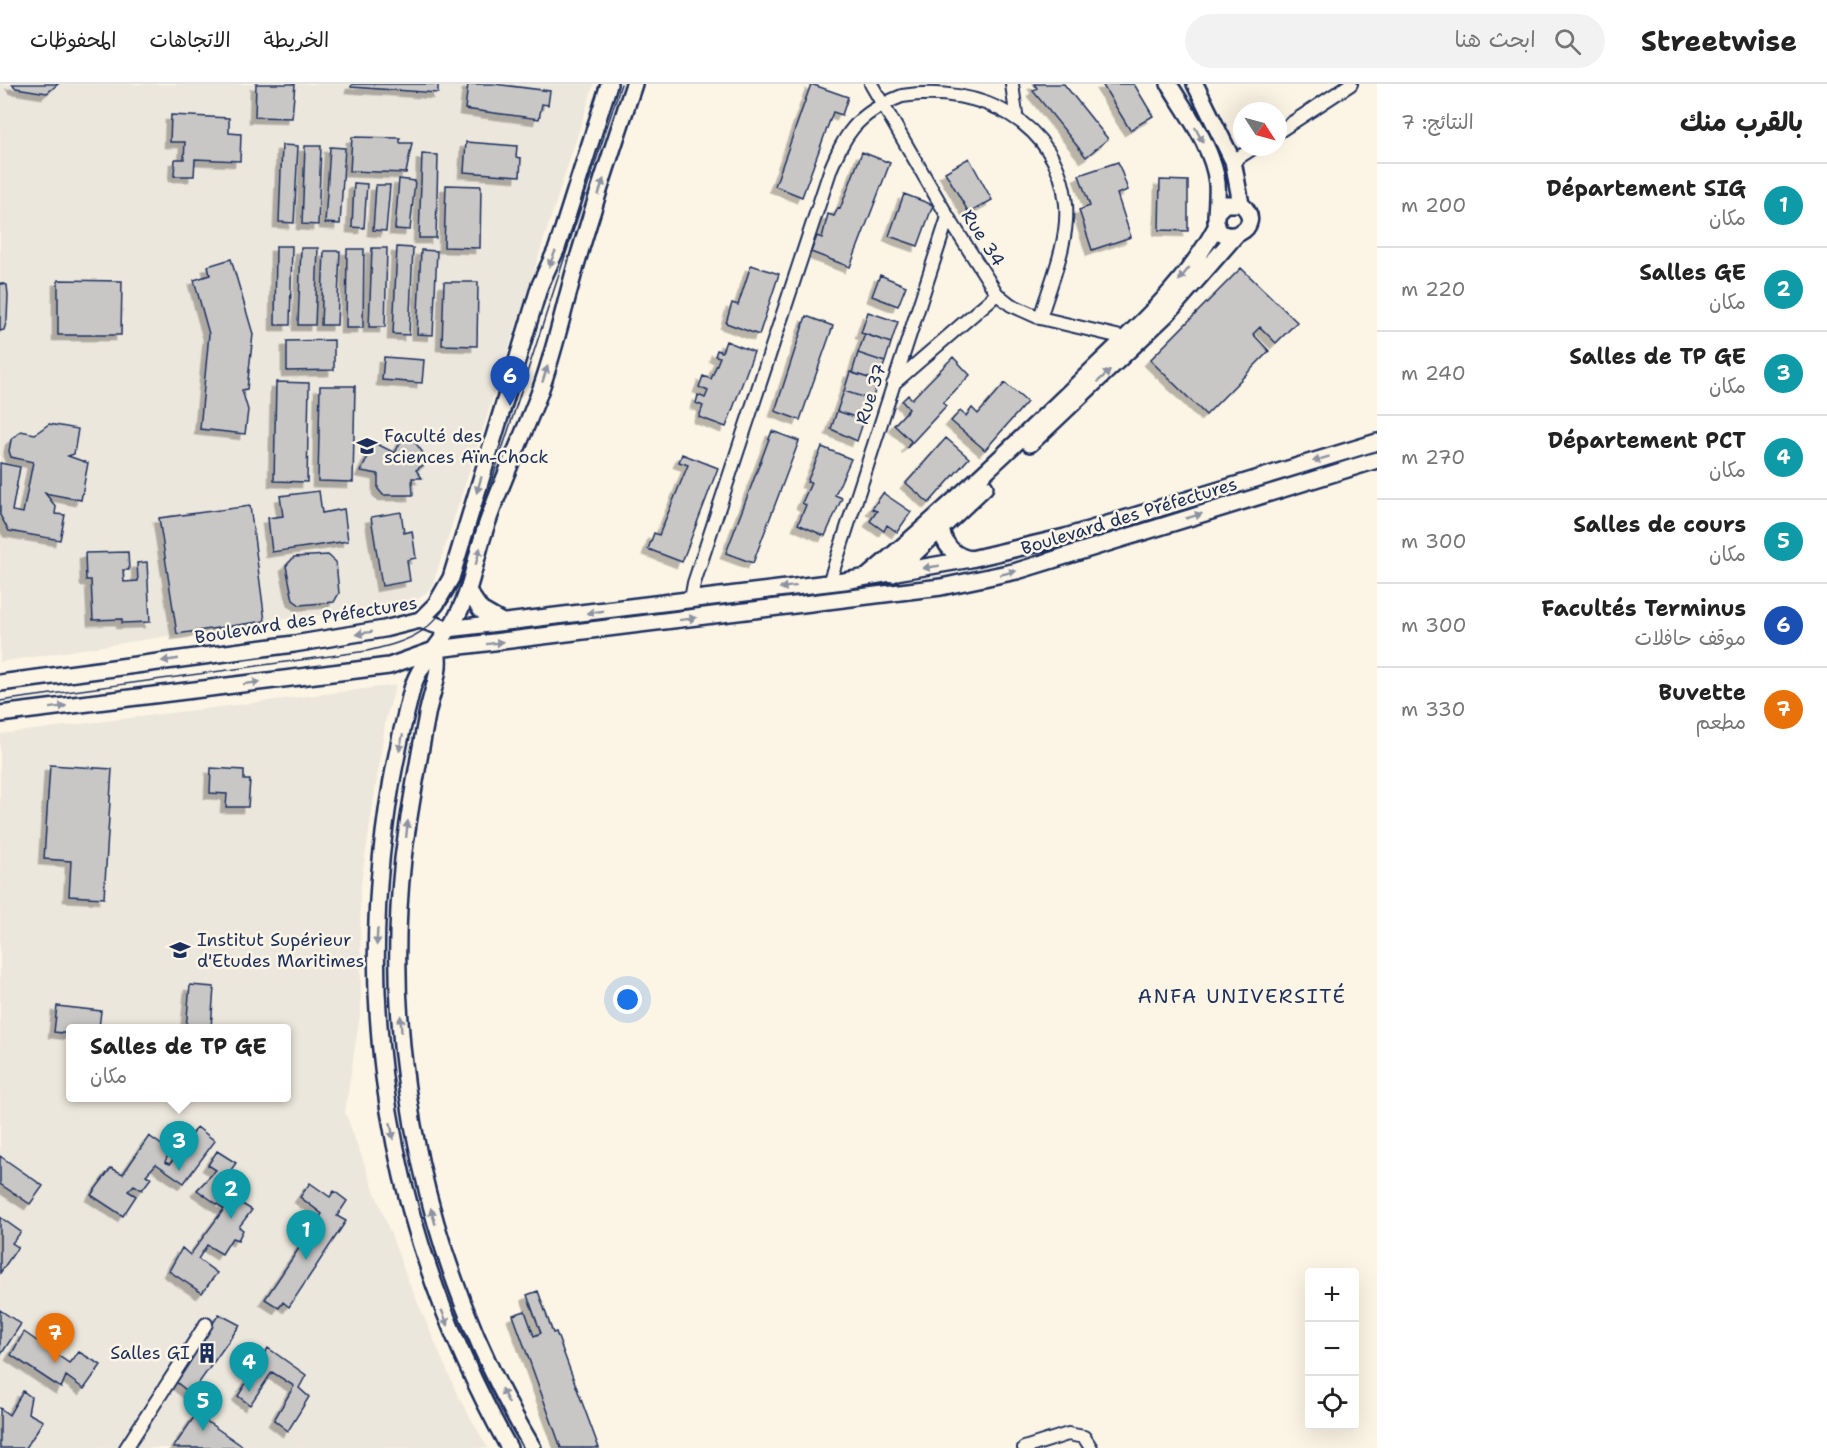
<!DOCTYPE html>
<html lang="ar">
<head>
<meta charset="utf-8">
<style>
	body { margin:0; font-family:"Shantell Sans","Playpen Sans Arabic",sans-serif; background:#f2f2f2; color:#222; direction:rtl }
	.controls { position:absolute; right:18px; bottom:18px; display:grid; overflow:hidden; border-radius:6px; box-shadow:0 6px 24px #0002 }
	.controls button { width:54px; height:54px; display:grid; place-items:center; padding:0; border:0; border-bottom:2px solid #e0e0e0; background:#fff; color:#222; font:30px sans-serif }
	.compass { position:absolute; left:1233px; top:18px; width:54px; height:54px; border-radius:50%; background:#fff; box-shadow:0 6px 24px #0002; rotate:126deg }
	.you { position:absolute; left:628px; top:916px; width:21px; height:21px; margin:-15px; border:4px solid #fff; border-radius:50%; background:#1a73e8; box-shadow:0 0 0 9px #1a73e833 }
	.badge { display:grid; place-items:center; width:39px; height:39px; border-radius:50%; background:#1b2f5e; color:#fff; font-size:20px; font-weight:700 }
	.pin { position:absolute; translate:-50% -50px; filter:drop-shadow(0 2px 3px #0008) }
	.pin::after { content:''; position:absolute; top:32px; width:21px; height:18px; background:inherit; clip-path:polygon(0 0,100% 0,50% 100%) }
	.popup { position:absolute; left:66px; top:940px; width:225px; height:78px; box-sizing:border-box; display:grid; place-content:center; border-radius:6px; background:#fff; filter:drop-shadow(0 2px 4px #0005); font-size:20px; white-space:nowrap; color:#767676 }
	.popup b { font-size:22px; color:#222 }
	.popup::after { content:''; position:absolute; left:50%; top:100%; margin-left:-12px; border:12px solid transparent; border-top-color:#fff }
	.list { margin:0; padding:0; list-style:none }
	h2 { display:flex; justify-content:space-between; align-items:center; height:78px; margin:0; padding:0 24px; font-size:26px }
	h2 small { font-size:20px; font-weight:400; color:#767676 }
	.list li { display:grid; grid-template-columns:39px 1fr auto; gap:18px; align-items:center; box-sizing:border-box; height:84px; padding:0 24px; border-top:2px solid #e0e0e0 }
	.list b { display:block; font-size:22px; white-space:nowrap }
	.list p { margin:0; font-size:20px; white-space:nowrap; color:#767676 }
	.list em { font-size:20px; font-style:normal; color:#767676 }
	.icon { flex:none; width:33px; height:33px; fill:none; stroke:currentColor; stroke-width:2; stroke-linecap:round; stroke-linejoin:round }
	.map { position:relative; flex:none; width:1377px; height:1364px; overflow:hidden; direction:ltr }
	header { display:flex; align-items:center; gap:36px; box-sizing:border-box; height:84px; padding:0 30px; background:#fff; border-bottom:2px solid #e0e0e0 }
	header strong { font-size:28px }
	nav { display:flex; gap:33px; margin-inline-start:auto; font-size:21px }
	.search { width:420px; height:54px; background:#f2f2f2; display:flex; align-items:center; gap:15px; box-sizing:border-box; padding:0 21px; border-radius:33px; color:#767676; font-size:22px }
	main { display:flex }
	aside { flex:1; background:#fff }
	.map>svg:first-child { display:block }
</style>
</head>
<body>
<header>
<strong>Streetwise</strong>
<div class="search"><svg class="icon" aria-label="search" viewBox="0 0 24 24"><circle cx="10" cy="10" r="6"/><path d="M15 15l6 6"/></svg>ابحث هنا</div>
<nav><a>الخريطة</a><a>الاتجاهات</a><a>المحفوظات</a></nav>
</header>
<main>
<aside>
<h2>بالقرب منك<small>النتائج: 7</small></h2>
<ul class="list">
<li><span class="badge" style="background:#0f9aa8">1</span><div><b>Département SIG</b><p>مكان</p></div><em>200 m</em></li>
<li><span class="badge" style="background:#0f9aa8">2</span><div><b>Salles GE</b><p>مكان</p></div><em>220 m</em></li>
<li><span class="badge" style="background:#0f9aa8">3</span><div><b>Salles de TP GE</b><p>مكان</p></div><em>240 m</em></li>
<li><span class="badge" style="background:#0f9aa8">4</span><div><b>Département PCT</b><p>مكان</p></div><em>270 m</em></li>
<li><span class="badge" style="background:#0f9aa8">5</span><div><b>Salles de cours</b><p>مكان</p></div><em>300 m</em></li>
<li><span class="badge" style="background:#1a4fb4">6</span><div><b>Facultés Terminus</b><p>موقف حافلات</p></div><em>300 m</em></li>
<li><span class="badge" style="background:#e8710a">7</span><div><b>Buvette</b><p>مطعم</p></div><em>330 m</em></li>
</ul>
</aside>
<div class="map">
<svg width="1377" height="1364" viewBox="0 0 1377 1364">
	<defs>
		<filter id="shadow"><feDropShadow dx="-5.5" dy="5.5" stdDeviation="0" flood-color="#0004"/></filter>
	</defs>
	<rect width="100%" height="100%" fill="#fcf5e5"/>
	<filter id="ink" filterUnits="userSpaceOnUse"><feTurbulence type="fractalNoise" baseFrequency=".0167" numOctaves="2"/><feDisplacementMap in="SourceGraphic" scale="12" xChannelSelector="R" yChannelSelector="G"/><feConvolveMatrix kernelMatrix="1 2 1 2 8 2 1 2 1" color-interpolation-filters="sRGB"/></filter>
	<g filter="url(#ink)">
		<!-- built -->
		<path fill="#ece7dc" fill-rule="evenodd" d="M0,0H594L432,503L411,522L265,537L0,578Z
			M396,601L386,634L360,807L361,925L345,1028L408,1196L459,1314L488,1364H0V650ZM71,944H287V1014H71Z"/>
		<!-- building -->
		<path fill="#c8c7c6" stroke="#1b2f5e" stroke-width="1.5" filter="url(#shadow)" d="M12,0H58L47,9L16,4Z
			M256,0H295L292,34L255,33Z
			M352,0H438V9L351,3Z
			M468,0H494L550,7L548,21L542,20L539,35L465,25Z
			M811,0L848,13L842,31L833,28L802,113L775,102Z
			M1034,0H1064L1108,55L1086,73L1033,7L1037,4Z
			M1102,0H1134L1153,32L1130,46Z
			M171,31L229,34V49L241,50L240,77L195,75L194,92H174L175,75H184L185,58H170Z
			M352,53L400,54V59H412L406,89L350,87Z
			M466,58L517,62L516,73L521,74L520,92L464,88Z
			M282,61L298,62L294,139L279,138Z
			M305,62H321L318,141L302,140Z
			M330,63L345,64L340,140L325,139Z
			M862,68L890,79L850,183L811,168L817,152L822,154L828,130L834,132L838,124L840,125Z
			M422,70L438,71L436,154H419Z
			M969,74L992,116L969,129L945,88Z
			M1118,78L1128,106L1117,110L1131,153L1092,166L1079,126L1090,122L1079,91Z
			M399,95L415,97L410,146L395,145Z
			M1160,96L1188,97V147L1159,146Z
			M354,99L367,100L364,144L352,143Z
			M376,101H390L386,147L373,146Z
			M446,101L481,102L480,164L444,163Z
			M904,110L933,121L918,162L889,152Z
			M276,162H292L290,241H275Z
			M397,163L413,164L409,251L393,250Z
			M301,164H318L315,241H298Z
			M372,164H387L385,243H369Z
			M347,165H364L363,244H346Z
			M421,166L437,167L433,251L417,250Z
			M324,167H340L337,241H321Z
			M231,175L253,250L247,305L242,306L248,326L245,350L200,345L209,250L194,196L210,191L208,182Z
			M751,181L779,190L759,251L726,239L732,219L738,221Z
			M1241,184L1297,238L1276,259L1260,243L1253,250L1269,267L1206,331L1150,276Z
			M880,191L906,202L898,222L872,212Z
			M58,196L122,197L121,251H58Z
			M444,198H478L477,262L442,261Z
			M0,199L7,201L8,211L7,236L4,246L0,247Z
			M868,228L898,238L891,259L861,249Z
			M806,232L833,242L800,336L775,327Z
			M865,250L891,259L885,278L858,269Z
			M334,256V286L287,287V257Z
			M726,257L754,268L726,343L699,333L703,322L696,319L698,311L705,314L708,307L699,303L703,292L711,295L720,273L715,272L717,266L722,268Z
			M858,269L885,278L878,297L852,289Z
			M384,273L424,276L422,299L382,296Z
			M953,273L970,291L943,319L946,322L907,364L911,357L894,341L909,325L902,317L908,311L912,315Z
			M850,288L878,297L872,316L844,307Z
			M276,298L309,299L307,398L274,397Z
			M1005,299L1027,318L985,366L951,337L960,327L966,332L972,324L978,330Z
			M320,302H355L353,398L318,397Z
			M844,307L872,316L864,336L837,327Z
			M837,327L864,336L857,357L831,345Z
			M49,340L78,345L74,370L68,372L88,379L81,416L45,409L56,423L55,430L65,431L60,456L9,447L0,431V379L20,383L12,427L23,429L33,378L11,373L9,367L11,356L21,347L35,350Z
			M772,347L799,357L753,479L726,469Z
			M409,350L429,377L416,386L422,394H412L413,411H383L378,405V390L361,387L375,359L395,369L402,355Z
			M946,354L969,374L929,419L906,399Z
			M822,363L851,375L835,411L842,414L825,452L798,440L806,421L802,419L811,399L807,398Z
			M682,370L718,384L682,478L648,465L654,449L659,451L688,381L679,378Z
			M319,407L322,429L344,425L348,457L272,468L268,434L283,432L280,412Z
			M883,409L911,428L897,448L887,441L884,447L870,437L877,427L872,425Z
			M250,422L265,537L177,550L159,434Z
			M401,428L404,449L412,447L416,474L407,476L410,497L382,502L371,433Z
			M128,468L129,486H123L124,498L138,497L137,479L147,478L150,538L122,539V535L93,536L91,496H86L85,469Z
			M328,471L336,478L339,509L334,518L300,521L293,516L286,482L294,473Z
			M50,681L112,685L104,814L69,812L71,777L44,775Z
			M211,684L244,686V696H250L248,723H226L227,710L210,709Z
			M190,901L214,903L211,944H186Z
			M57,922L101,927L99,944H71V950L54,948Z
			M197,1043L215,1057L184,1099L156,1080L146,1091L151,1094L142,1106L134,1101L128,1107L136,1112L123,1132L91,1111L111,1084L123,1090L149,1052L170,1067L165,1078L170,1080Z
			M217,1067L236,1079L220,1101L228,1107L220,1117L228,1121L236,1116L252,1126L239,1143L243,1146L238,1156L232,1154L222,1170L207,1161L198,1175L217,1189L202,1209L169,1187L182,1164L190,1171L224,1125L197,1106L216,1086L208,1081Z
			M0,1072L43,1102L30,1120L0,1100Z
			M310,1099L330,1113L334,1107L347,1117L337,1132L346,1137L289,1223L283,1218L279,1224L265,1215L322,1130L300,1113Z
			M0,1133L21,1148L12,1159L18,1163L0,1189Z
			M538,1207L553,1249L556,1248L599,1364H561L513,1231L525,1227L534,1252L541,1249L527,1211Z
			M0,1226L21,1240L0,1272Z
			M219,1230L240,1241L191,1310L175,1297Z
			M24,1248L69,1279L79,1268L101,1281L84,1305L66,1292L61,1304L11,1271Z
			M268,1264L306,1291L299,1304L309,1313L288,1347L274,1336L294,1302L272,1288L250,1321L238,1312Z
			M23,1307L31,1313L28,1329L43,1337L26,1364H0V1324L9,1331Z
			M196,1330L245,1364H173Z"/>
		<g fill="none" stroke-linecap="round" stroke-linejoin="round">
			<!-- minor casing -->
			<g stroke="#1b2f5e" stroke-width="16">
				<path id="minor" d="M871,0L948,133L997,210L1011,221L1040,234L1125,254
					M1012,0L1016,30
					M1278,48L1351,0
					M1233,77L1255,63
					M893,300L997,210
					M829,499L948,133
					M691,515L694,499L831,84C837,70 843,56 853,44C865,29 884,19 902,12C980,0 1058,38 1066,120C1069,158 1051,198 1040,234
					M126,1364L206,1240
					M1024,1364L1068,1350L1084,1353L1091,1364"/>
			</g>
			<!-- tertiary casing -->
			<g stroke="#1b2f5e" stroke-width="20">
				<path id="tertiary" d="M1169,0C1187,30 1213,63 1217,99C1218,111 1216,124 1216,136C1216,167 1270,145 1241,120H1225L1217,128
					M1195,0L1233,77L1241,120
					M1030,360L1168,229L1236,151
					M941,444C944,462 954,472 971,475
					M893,490L985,403
					M869,491C944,428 1015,361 1085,293C1133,246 1186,201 1217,141
					M468,507L481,526L502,538
					M420,536L436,520L451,494L540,201L557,164L609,0
					M437,565C442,588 431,609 427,631C418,679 409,727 403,775C381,978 429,1188 533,1364
					M0,599L294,560L384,545L420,536L448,545L844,497L971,475L1065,453L1377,358
					M0,630L389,582L437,565L941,503L1017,487L1377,376
					M509,1364C376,1125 342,871 412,605C419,579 444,557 457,532C473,502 476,468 488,437C503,394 523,352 539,310C556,264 565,217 579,171C596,114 615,57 634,0"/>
			</g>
			<!-- minor -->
			<use href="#minor" stroke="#fcf5e5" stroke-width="12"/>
			<!-- tertiary -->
			<use href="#tertiary" stroke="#fcf5e5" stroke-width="15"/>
			<!-- tram -->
			<path stroke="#1b2f5e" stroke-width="1.5" d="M0,617L367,567C414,556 433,548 457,504L621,0"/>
		</g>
		<!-- one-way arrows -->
		<defs><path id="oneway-solid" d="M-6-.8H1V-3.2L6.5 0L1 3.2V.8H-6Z" transform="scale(1.5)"/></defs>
		<g fill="#8c92a2">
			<use href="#oneway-solid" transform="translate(1199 51) rotate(63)"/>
			<use href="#oneway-solid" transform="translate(601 103) rotate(-72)"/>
			<use href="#oneway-solid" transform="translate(552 175) rotate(113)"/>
			<use href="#oneway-solid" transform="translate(1184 190) rotate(128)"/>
			<use href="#oneway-solid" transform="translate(545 290) rotate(-72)"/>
			<use href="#oneway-solid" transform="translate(1104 292) rotate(-43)"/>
			<use href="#oneway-solid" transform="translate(1321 375) rotate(163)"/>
			<use href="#oneway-solid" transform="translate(479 401) rotate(107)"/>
			<use href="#oneway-solid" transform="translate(1194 432) rotate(-17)"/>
			<use href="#oneway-solid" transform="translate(478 472) rotate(-75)"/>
			<use href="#oneway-solid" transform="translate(931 483) rotate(171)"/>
			<use href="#oneway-solid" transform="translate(1008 489) rotate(-13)"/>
			<use href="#oneway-solid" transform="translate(788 503) rotate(173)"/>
			<use href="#oneway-solid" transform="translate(595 528) rotate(172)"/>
			<use href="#oneway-solid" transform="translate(688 535) rotate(-7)"/>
			<use href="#oneway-solid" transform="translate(364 549) rotate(171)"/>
			<use href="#oneway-solid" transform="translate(495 559) rotate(-7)"/>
			<use href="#oneway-solid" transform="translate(170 576) rotate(172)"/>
			<use href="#oneway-solid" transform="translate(252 599) rotate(-7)"/>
			<use href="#oneway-solid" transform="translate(58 623) rotate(-7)"/>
			<use href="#oneway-solid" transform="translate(401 659) rotate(102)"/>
			<use href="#oneway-solid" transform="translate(407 745) rotate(-84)"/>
			<use href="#oneway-solid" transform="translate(377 853) rotate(93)"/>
			<use href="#oneway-solid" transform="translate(401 940) rotate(-93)"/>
			<use href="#oneway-solid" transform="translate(392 1047) rotate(80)"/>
			<use href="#oneway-solid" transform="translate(433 1132) rotate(-106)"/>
			<use href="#oneway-solid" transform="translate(445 1234) rotate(67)"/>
			<use href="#oneway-solid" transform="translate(505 1312) rotate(-117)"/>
		</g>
	</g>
	<!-- icons -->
	<defs>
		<g id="university-bare" transform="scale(1.62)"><path d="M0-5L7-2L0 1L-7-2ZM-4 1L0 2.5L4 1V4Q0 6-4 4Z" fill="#1b2f5e" stroke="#fcf5e5" stroke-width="2.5" paint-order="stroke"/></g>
		<g id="building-bare" transform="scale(1.62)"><path d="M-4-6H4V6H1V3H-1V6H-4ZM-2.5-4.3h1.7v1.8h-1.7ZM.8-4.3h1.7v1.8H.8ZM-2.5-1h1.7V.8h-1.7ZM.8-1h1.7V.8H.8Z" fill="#1b2f5e" stroke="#fcf5e5" stroke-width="2.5" paint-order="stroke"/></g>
	</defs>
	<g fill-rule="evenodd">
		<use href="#university-bare" x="367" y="362"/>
		<use href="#university-bare" x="180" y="866"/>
		<use href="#building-bare" x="207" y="1269"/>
	</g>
	<g text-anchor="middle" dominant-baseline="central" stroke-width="5" stroke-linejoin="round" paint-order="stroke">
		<!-- street labels -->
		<g font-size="18" fill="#1b2f5e" stroke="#fcf5e5">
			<text transform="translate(983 154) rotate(57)">Rue 34</text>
			<text transform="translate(871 310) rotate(-72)">Rue 37</text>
			<text transform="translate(1129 432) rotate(-17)">Boulevard des Préfectures</text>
			<text transform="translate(306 536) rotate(-9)">Boulevard des Préfectures</text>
		</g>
		<!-- poi labels -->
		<g font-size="18" fill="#1b2f5e" stroke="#fcf5e5" text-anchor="start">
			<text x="384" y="352">Faculté des<tspan x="384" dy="21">sciences Aïn-Chock</tspan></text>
			<text x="197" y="856">Institut Supérieur<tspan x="197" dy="21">d'Etudes Maritimes</tspan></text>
			<text x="190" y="1269" text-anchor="end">Salles GI</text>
		</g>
		<!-- neighbourhood labels -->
		<g font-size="20" letter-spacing="1.5" fill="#1b2f5e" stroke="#fcf5e5">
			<text x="1242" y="912">ANFA UNIVERSITÉ</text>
		</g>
	</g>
</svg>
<div class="controls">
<button>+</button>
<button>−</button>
<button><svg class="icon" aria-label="locate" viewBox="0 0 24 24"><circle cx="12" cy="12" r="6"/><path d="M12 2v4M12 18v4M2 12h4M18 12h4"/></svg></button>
</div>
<svg class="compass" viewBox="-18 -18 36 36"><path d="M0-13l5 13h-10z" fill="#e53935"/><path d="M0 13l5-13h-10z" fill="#767676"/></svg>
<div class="you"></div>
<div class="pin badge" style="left:306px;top:1176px;background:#0f9aa8">1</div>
<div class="pin badge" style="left:231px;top:1135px;background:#0f9aa8">2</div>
<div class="pin badge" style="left:179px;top:1087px;background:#0f9aa8">3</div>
<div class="popup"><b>Salles de TP GE</b>مكان</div>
<div class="pin badge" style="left:249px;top:1308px;background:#0f9aa8">4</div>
<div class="pin badge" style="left:203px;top:1347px;background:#0f9aa8">5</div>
<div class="pin badge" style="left:510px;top:322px;background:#1a4fb4">6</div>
<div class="pin badge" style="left:55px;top:1279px;background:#e8710a">7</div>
</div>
</main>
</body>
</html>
